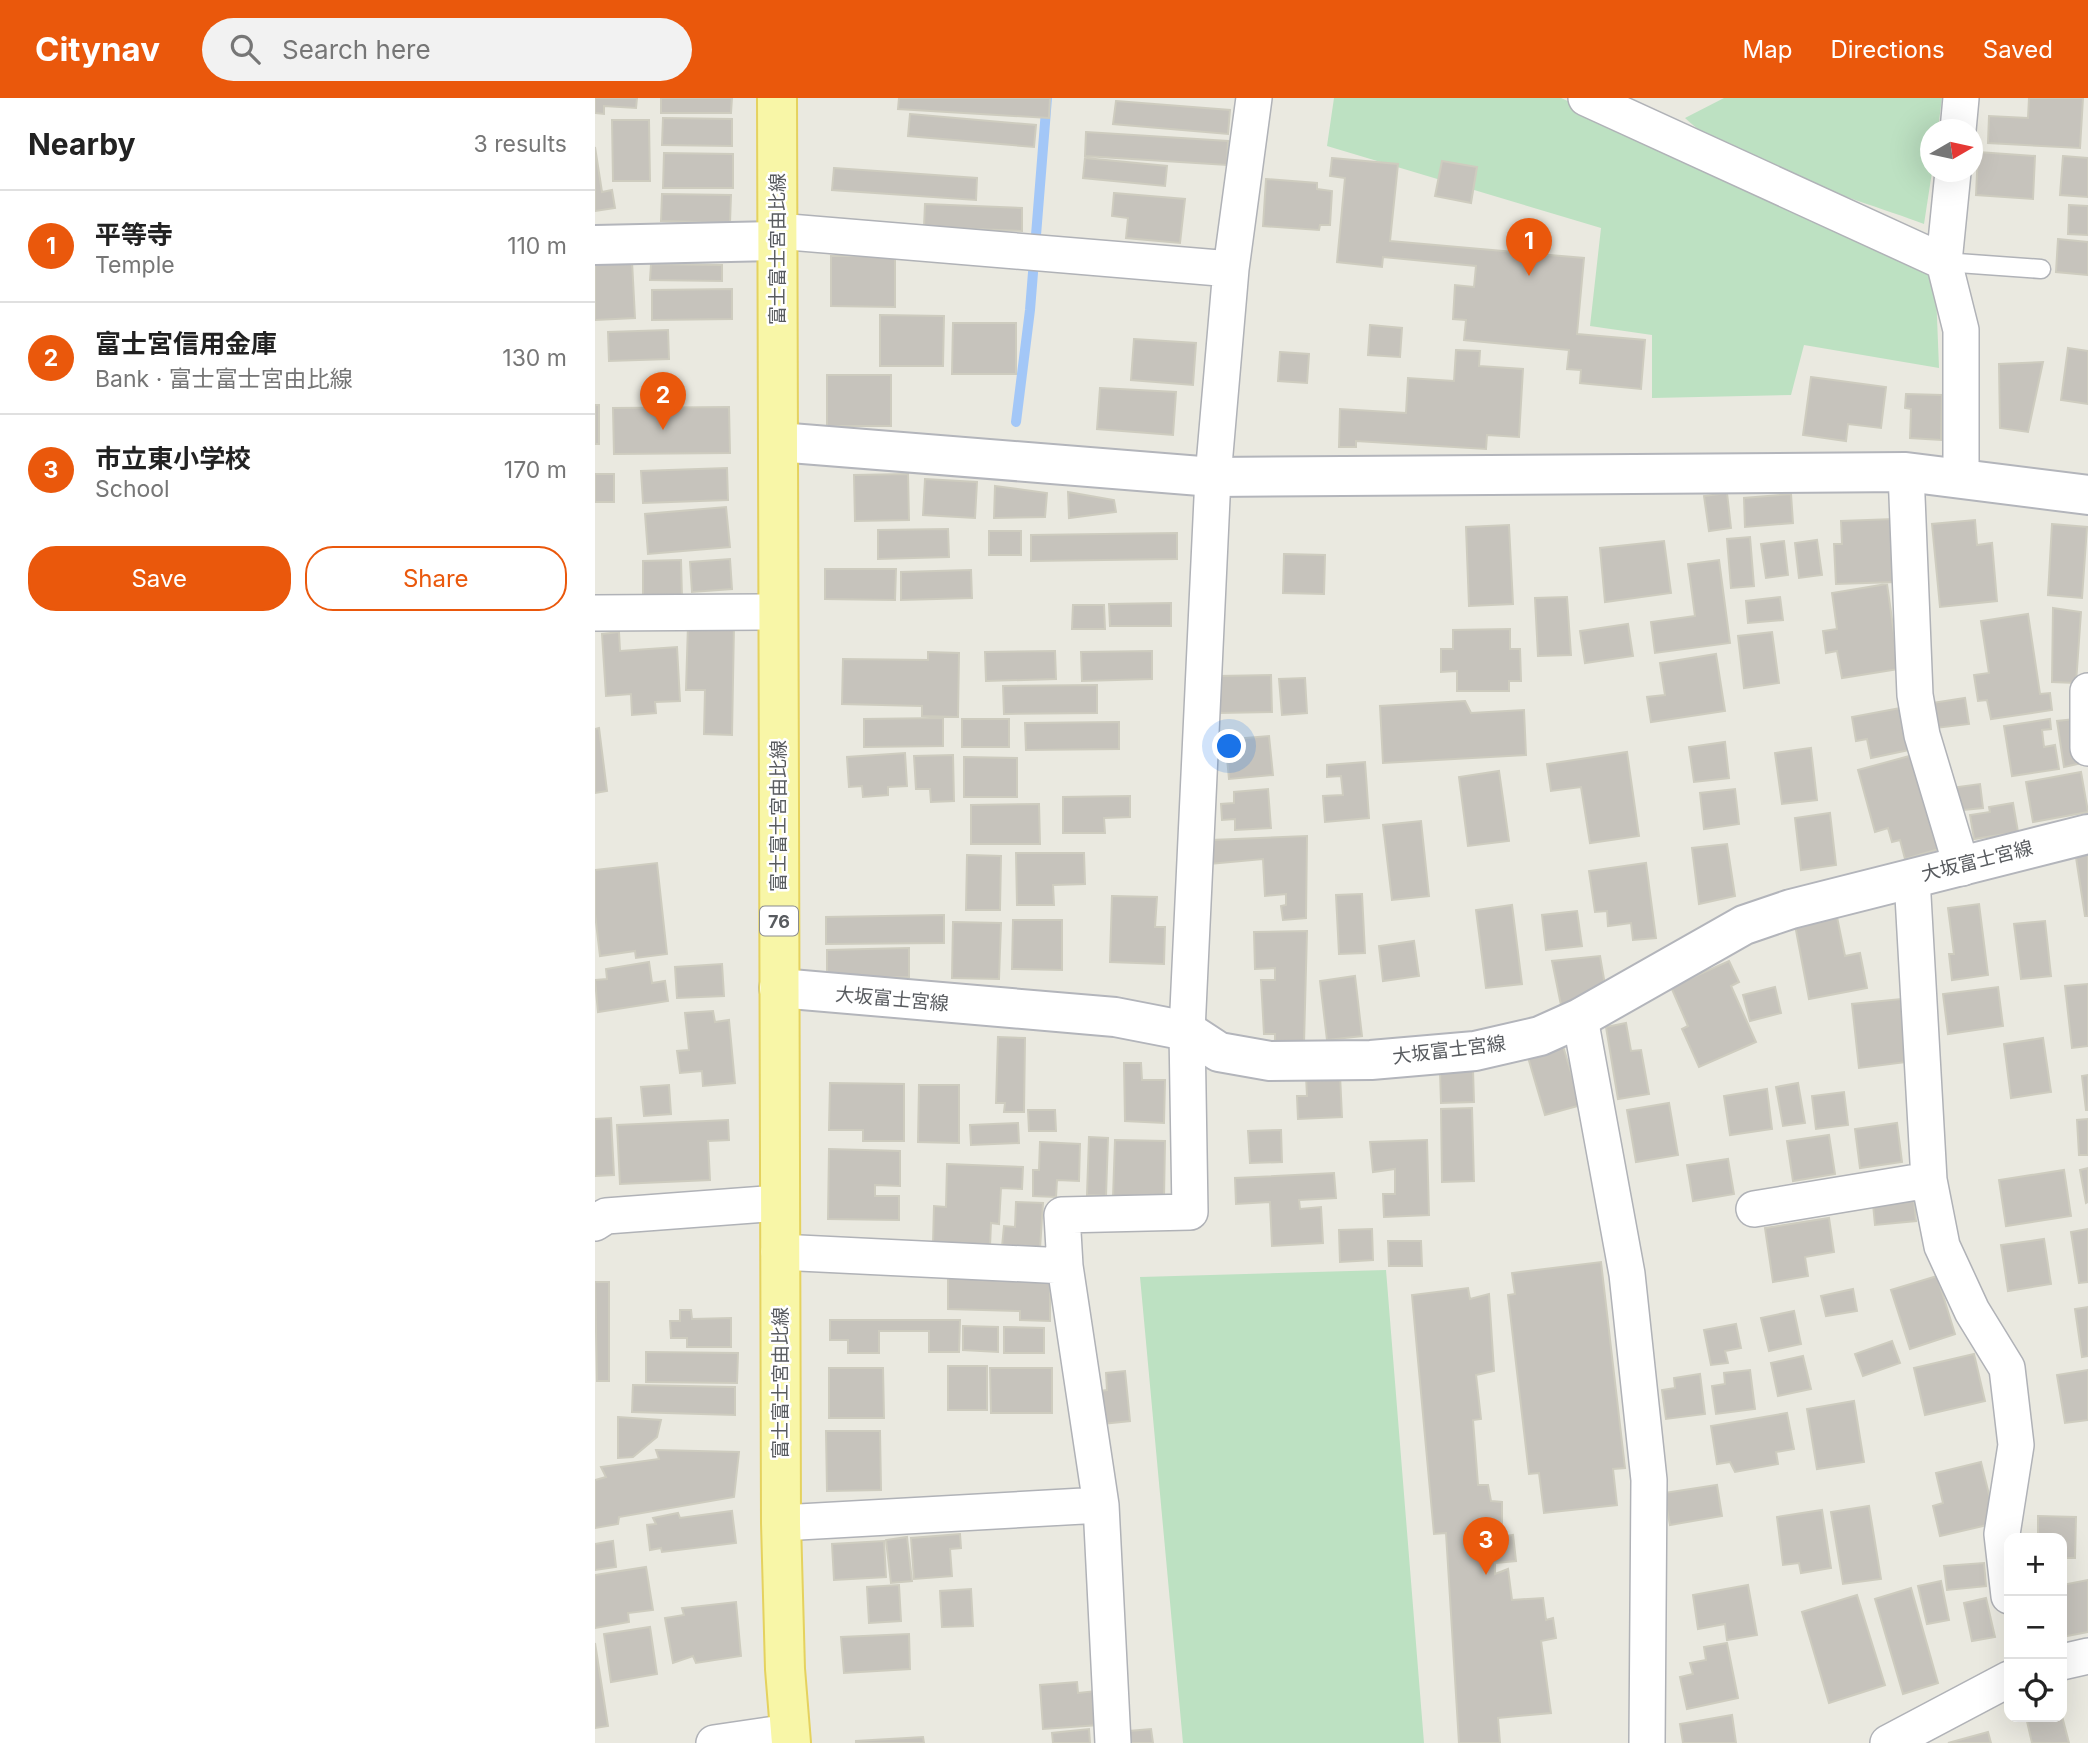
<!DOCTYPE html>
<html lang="en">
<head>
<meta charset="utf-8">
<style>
	body { margin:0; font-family:Inter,"Noto Sans JP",sans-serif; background:#f2f2f2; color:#222 }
	.controls { position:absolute; right:21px; bottom:21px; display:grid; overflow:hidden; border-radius:14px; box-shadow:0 7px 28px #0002 }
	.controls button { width:63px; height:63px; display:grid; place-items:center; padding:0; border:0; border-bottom:2px solid #e0e0e0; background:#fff; color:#222; font:35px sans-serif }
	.compass { position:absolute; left:1325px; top:21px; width:63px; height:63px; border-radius:50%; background:#fff; box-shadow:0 7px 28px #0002; rotate:81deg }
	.you { position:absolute; left:635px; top:649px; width:24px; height:24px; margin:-18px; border:5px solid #fff; border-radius:50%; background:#1a73e8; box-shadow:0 0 0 10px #1a73e833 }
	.badge { display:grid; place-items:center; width:46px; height:46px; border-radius:50%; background:#ea580c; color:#fff; font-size:23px; font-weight:700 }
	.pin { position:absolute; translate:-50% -58px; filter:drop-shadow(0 2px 4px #0008) }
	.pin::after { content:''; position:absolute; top:37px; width:24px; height:21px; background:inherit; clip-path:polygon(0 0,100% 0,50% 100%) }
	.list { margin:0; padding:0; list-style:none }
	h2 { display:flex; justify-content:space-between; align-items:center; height:91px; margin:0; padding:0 28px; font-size:30px }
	h2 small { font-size:23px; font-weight:400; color:#767676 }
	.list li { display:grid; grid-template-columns:46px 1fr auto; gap:21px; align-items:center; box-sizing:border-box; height:112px; padding:0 28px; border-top:2px solid #e0e0e0 }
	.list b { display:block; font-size:26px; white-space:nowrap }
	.list p { margin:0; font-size:23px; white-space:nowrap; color:#767676 }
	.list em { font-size:23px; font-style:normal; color:#767676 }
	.actions { display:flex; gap:14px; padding:21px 28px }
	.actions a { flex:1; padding:16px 0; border:2px solid #ea580c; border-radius:28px; text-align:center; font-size:24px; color:#ea580c }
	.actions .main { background:#ea580c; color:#fff }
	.icon { flex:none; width:38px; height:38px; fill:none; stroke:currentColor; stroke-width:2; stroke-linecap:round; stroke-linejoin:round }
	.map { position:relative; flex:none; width:1493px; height:1645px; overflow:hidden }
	header { display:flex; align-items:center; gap:42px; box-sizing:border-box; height:98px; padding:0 35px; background:#ea580c; color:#fff }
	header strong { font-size:33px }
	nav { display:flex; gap:38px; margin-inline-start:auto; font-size:24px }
	.search { width:490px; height:63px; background:#f2f2f2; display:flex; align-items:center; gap:18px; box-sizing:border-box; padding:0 24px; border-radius:38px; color:#767676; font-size:26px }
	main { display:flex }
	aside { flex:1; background:#fff }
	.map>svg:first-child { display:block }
</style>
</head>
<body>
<header>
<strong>Citynav</strong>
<div class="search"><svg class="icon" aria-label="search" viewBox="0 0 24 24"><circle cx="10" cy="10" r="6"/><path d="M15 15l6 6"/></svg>Search here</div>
<nav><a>Map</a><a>Directions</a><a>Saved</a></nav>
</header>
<main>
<aside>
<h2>Nearby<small>3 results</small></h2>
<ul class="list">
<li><span class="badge">1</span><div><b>平等寺</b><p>Temple</p></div><em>110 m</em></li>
<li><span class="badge">2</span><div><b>富士宮信用金庫</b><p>Bank · 富士富士宮由比線</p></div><em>130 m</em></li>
<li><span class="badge">3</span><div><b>市立東小学校</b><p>School</p></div><em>170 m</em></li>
</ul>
<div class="actions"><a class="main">Save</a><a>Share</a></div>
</aside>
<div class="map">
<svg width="1493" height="1645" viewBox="0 0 1493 1645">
	<rect width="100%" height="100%" fill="#eae9e0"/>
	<!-- green -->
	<path fill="#bde1c2" d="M739,0H966L1340,169L1344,270L1209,247L1196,297L1057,300V237L995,228L1006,130L732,48Z
		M1129,0H1347L1343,31L1336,32L1337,74L1329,126C1263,101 1139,67 1090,20Z
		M791,1172L829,1645H588L545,1179Z"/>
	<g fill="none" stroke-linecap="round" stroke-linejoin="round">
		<!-- stream -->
		<path stroke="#a3c7f7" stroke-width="10" d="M421,324L435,212L452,0"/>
	</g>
	<!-- building -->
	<path fill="#c6c3bc" stroke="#ceccbf" stroke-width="2" d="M0,0H42L41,10L9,8V16L0,15Z
		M66,0H137L136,15H66Z
		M304,0H455L454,20L303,11Z
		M1434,0H1488L1485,50L1393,45L1394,18L1433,20Z
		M521,3L635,12L633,36L518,26Z
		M315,16L441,27L439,49L313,38Z
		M68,20L137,21V48L67,47Z
		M17,22H54L55,83H18Z
		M491,34L633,43L632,67L490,58Z
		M0,49L7,94L17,92L20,110L0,113Z
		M1383,54L1440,58L1438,101L1381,97Z
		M69,55L138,56V90H68Z
		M1468,58L1493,60V99L1465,97Z
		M490,60L572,68L570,88L488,80Z
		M737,60L803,66L795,143L989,160L982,236L1050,242L1046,291L985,285L986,272L972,271L974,252L869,242L871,222L858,221L860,187L879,189L881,168L788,159L787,169L742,164L750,80L735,78Z
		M847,63L882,69L876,105L840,98Z
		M239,70L382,80L381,102L237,92Z
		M671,81L722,85V91L737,93L735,127H725L724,132L668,128Z
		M519,95L590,101L585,145L531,140L533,120L517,118Z
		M67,96L136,97L135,125L66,123Z
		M330,106L427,110V133L329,129Z
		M1474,107L1493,108V137L1473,136Z
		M1463,141L1493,144V177L1461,174Z
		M236,158H300V209L236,208Z
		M37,163L40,220L0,222V164Z
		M56,166L127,167V183L55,182Z
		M137,191V221L57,222V192Z
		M285,217L349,218L348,268H285Z
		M358,225H421V276H357Z
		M775,227L807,230L805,259L773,257Z
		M73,232L74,261L14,263L13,234Z
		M539,241L601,245L598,287L536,282Z
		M1473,250L1493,253V306L1466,302Z
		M861,252L885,253L884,268L928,271L924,339L892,337L891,351L761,343V349H744L745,311L811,315L813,280L859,283Z
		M685,254L714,256L712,285L683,283Z
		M1448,264L1433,334L1405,330L1404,266Z
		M232,277H296V328H232Z
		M1216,279L1291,289L1286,330L1253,326L1251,343L1208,337Z
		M505,290L581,294L578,337L502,331Z
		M1311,296L1347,297L1346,342L1315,340L1316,311L1310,310Z
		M0,307H4V346H0Z
		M134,309L135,355L19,356L18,310Z
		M132,370L133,402L48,405L46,373Z
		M0,376H19V404H0Z
		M313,376L314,422L260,423L259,377Z
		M330,381L382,384L380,420L328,417Z
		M400,388L452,395L450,419L399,420Z
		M473,394L519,402L521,414L474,420Z
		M1132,395L1136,430L1114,433L1109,398Z
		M1196,396L1198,425L1150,429L1149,400Z
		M131,409L135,449L53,456L50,416Z
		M1299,421L1301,484L1241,486L1239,446H1247L1246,423Z
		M1380,422L1382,447L1397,445L1402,503L1345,509L1337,426Z
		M1457,426L1492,429L1487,500L1453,497Z
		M914,427L918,506L874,508L871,429Z
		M353,431L354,459L283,461V432Z
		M394,433H426V457H394Z
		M582,435V461L436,463V437Z
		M1155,439L1159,488L1136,490L1132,441Z
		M1222,442L1227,477L1204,480L1200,445Z
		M1069,443L1076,495L1010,504L1005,450Z
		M1189,443L1193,477L1171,480L1166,446Z
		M689,456L730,457L729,496L688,495Z
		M135,461L137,491L97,494L95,464Z
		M86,462L87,499L48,501V463Z
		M1124,462L1135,545L1060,555L1056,524L1100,518L1093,466Z
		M230,471H301L300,502L230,501Z
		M376,472L377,500L306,502V474Z
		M1292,486L1304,571L1247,580L1242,553L1231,555L1228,533L1242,531L1237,495Z
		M972,499L976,557L943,558L940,500Z
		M1185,499L1188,522L1153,525L1151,503Z
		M576,505V528H515L514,506Z
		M478,507H509L510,531H477Z
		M1458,510L1486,514L1481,585L1457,584Z
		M1433,516L1445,596L1455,595L1457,612L1396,621L1392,602L1383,603L1379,577L1394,575L1386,523Z
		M93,526L139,527L137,637L109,636L110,592H91Z
		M1033,526L1038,558L990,565L985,533Z
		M915,531V551H925L926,583H914V593H862V573L846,574V551H858V532Z
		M24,534L25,553L82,549L85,603L60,604L61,615L37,617L36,596L11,598L7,536Z
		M1177,534L1184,585L1149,590L1143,538Z
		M460,553L461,581L391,583L390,554Z
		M557,553V581L487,583L486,554Z
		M333,554L364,555L363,619L327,618V608L247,606L248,561L333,562Z
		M1121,556L1130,613L1056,624L1052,599L1070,597L1065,565Z
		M676,577L677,614L624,615V578Z
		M710,580L712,615L687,617L684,581Z
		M502,587V615L409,616L408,588Z
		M1370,600L1374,626L1341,630L1337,605Z
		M870,603L876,615L929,612L931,657L788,665L785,608Z
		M1311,609L1319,651L1276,660L1272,641L1261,643L1257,619Z
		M348,620V648L269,649V621Z
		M367,621H414V649H367Z
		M1455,621L1456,631L1447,632L1449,649L1460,647L1464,671L1417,678L1409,628Z
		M1480,621L1487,665L1469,669L1462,623Z
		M524,624V651L431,652L430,625Z
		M4,630L12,693L0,695V631Z
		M674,638L678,677L634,681L632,660L640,659L639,641Z
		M1130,644L1134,680L1099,684L1094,649Z
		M1216,650L1222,702L1187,706L1180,655Z
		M1032,654L1044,738L995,745L986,689L956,693L952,666Z
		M310,655L312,688L293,689V697L268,699L267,688L254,689L252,659Z
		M358,657L359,703L336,704L335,691H321L319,658Z
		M1318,657L1344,751L1310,761L1305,742L1297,744L1293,730L1280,734L1263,672Z
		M369,659L422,660V699H369Z
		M770,664L774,720L730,724L728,698L748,697L746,678L732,679V667Z
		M904,673L914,743L873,748L864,679Z
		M1486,674L1493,714L1438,724L1431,684Z
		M1385,686L1388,710L1358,713L1355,690Z
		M673,691L676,730L640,732V721L627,722L626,706L639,705V694Z
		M1140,691L1144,726L1109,731L1105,695Z
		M535,698V719L509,720L510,735H468V699Z
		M1418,705L1423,734L1379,741L1375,717L1395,714L1394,709Z
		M444,706L445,746H376V707Z
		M1235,715L1241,767L1206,772L1200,720Z
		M826,723L834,798L797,802L788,727Z
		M712,738L711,820L688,822L686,808L691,807V796L670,798L668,761L615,766L616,742Z
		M1132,746L1140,798L1104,806L1097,750Z
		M1493,751V818H1490L1480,753Z
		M421,755H489L490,786L458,787L459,807H422Z
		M372,757L406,758L405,812H371Z
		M62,765L72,856L41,860L40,853L5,858L0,816V772Z
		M1051,765L1061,840L1038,842L1036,825L1013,828L1012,813L1000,814L994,773Z
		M767,796L770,855L744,856L741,797Z
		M517,798L562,799L560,829H570L569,866L515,864Z
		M1384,806L1393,877L1357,882L1354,856H1359L1353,810Z
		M917,807L927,886L891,890L881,812Z
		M982,813L987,848L951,852L947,817Z
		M349,817V845L231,846V819Z
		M1242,819L1250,858L1265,855L1272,890L1214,901L1200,827Z
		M418,822H467V872L417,871Z
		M1450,823L1456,878L1426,881L1419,826Z
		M358,824L406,825L404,881L357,880Z
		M712,833L709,945L680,947V936H669L666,882H680V870L660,871L659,834Z
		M819,843L824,878L788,883L784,848Z
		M314,850V879L232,880V852Z
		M1005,858L1010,887L966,907L957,863Z
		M1134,863L1144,884L1136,888L1161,944L1104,969L1087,931L1093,928L1076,889Z
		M54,864L57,885L70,883L73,903L3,914L0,882L12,881L11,871Z
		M127,866L129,898L82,900L80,869Z
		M760,878L767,938L732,942L725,883Z
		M1493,886V948L1477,950L1470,888Z
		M1180,889L1186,915L1155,923L1148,897Z
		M1403,889L1408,928L1353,936L1348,896Z
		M1306,901L1312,964L1264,970L1257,906Z
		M118,913L120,924L134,922L140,985L108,988L107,973L85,975L82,953L94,952L90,915Z
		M1031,925L1036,953L1046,952L1054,996L1023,1001L1011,929Z
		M403,939L430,940L429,1014H409L410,1005H401Z
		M1448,940L1456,994L1416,1000L1409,946Z
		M967,945L986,1007L950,1017L932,956Z
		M529,965H546L547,982H570L569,1025L530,1023Z
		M878,972L879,1004L846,1005L845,973Z
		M745,977L747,1019L703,1021L702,998H712L711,978Z
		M1493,977V1012H1491L1487,978Z
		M235,985L309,986V1043H268V1032H234Z
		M1203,985L1210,1025L1188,1028L1181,989Z
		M74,987L76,1016L49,1018L46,989Z
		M324,987H364V1045L323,1044Z
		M1172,991L1177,1031L1135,1037L1129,998Z
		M1249,994L1253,1027L1221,1031L1217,998Z
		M1074,1005L1083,1057L1041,1064L1032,1012Z
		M877,1010L879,1083L847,1084L846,1011Z
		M433,1012H460L461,1033H434Z
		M16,1020L19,1077L0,1078V1021Z
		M1493,1021V1057H1484L1482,1022Z
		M133,1022L134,1042L113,1043L115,1082L25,1086L22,1027Z
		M423,1025L424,1045L376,1047L375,1027Z
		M1302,1025L1307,1064L1265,1070L1260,1031Z
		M686,1032L687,1064L655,1065L653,1033Z
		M1234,1037L1240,1076L1198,1083L1192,1043Z
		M494,1039L513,1040L511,1098L492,1097Z
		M520,1042L570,1043L569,1101L518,1100Z
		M832,1042L834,1117L789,1119L788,1096H800V1071L778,1074L775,1044Z
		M445,1044L485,1046L484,1083L462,1082L461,1099L438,1098V1072H444Z
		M234,1051L305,1053V1088L280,1087V1098H304V1122L233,1121Z
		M1133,1061L1139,1096L1098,1103L1092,1067Z
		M352,1066L428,1069L427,1091L406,1090L404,1126L396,1125L395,1149L338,1146L339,1108L351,1109Z
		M1493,1070V1104L1491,1105L1485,1072Z
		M1469,1072L1476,1118L1411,1128L1404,1082Z
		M739,1075L741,1100L704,1102L705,1111L726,1109L728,1145L677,1148L675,1104L641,1106L640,1080Z
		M1319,1102L1321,1123L1280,1127L1278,1106Z
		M421,1104L448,1105L445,1151L407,1149L409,1128L420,1129Z
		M1234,1120L1239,1154L1210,1159L1213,1178L1178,1184L1170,1130Z
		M777,1131L778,1162L745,1164L744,1132Z
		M1493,1131V1184L1484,1185L1476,1134Z
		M1449,1141L1456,1186L1413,1193L1406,1147Z
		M793,1143H826L827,1168H794Z
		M1006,1164L1030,1370L1018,1371L1022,1407L949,1415L944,1375L934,1376L913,1197L920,1196L917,1175Z
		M353,1175L455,1178V1223L425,1222V1213L353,1211Z
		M1342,1178L1360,1236L1315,1251L1296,1192Z
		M0,1184H14V1283H2Z
		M873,1190L875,1201L894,1196L899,1273L881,1277L886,1321L878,1322L883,1387H893L896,1403L907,1404V1425L899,1427V1440L918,1437L921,1463L900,1465V1476L913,1471L917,1502L948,1500L951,1522L958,1520L961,1540L946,1543L956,1615L903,1620L905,1645H864L851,1435L839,1436L817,1197Z
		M1258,1191L1262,1213L1231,1218L1226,1198Z
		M1493,1209V1258L1487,1259L1480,1211Z
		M85,1212H96L97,1221L136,1220V1249H92V1240H76L75,1223H85Z
		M1199,1213L1206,1246L1174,1253L1166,1220Z
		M235,1222H365L364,1254H334V1233H284V1255H253V1242H235Z
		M1141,1226L1146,1250L1130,1253L1133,1265L1116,1267L1109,1232Z
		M368,1228L403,1229V1254L368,1252Z
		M409,1229L449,1230V1255H409Z
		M1297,1243L1305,1265L1268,1278L1260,1256Z
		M51,1254L143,1255L142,1285L51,1284Z
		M1379,1256L1390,1303L1330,1317L1319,1270Z
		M1208,1258L1216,1291L1183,1298L1176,1265Z
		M353,1268H392V1312H353Z
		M234,1270H288L289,1320H234Z
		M395,1270H457V1315H396Z
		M1155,1272L1160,1311L1121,1316L1117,1288L1130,1286L1129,1275Z
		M1493,1272V1322L1470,1325L1462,1277Z
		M530,1273L535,1323L508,1326L504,1293L512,1292L511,1275Z
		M1105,1276L1110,1316L1071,1321L1067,1292L1080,1290L1079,1280Z
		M38,1287L140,1289V1317L37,1314Z
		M1259,1303L1269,1364L1222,1371L1212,1311Z
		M1192,1315L1199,1351L1181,1354L1183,1366L1140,1374L1135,1364L1122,1366L1116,1328Z
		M23,1319L66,1322L62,1339L38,1359L23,1360Z
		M231,1333H285L286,1392L232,1393Z
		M61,1352L144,1354L139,1399L24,1419L23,1426L0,1430V1382L11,1379L6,1369L64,1361Z
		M1386,1364L1401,1425L1345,1438L1338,1408L1348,1405L1341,1375Z
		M1122,1387L1127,1418L1075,1427L1069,1395Z
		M1274,1408L1286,1481L1248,1486L1236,1414Z
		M1227,1412L1236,1470L1206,1475L1204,1465L1188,1467L1182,1419Z
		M137,1413L141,1445L67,1454L66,1450L55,1452L52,1427L61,1426L58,1420L83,1415L85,1420Z
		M1443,1418L1481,1419L1480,1460H1467V1440H1443Z
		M365,1436L366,1450L355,1451L357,1478L319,1481L316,1440Z
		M312,1439L317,1483L296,1485L291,1442Z
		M18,1443L21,1469L0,1472V1446Z
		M289,1443L291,1479L239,1482L237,1446Z
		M1389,1465L1391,1488L1352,1492L1349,1468Z
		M51,1469L58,1512L33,1515L34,1524L0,1530V1477Z
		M1493,1482V1534L1467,1539V1487Z
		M1346,1483L1354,1522L1332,1526L1323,1488Z
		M304,1487L306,1523L274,1525L272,1489Z
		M1153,1487L1162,1537L1132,1542L1130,1526L1103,1531L1098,1497Z
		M1316,1490L1343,1585L1308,1596L1280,1501Z
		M376,1491L378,1528L347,1529L345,1493Z
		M1262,1497L1290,1587L1234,1605L1207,1514Z
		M1391,1500L1400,1539L1377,1543L1369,1505Z
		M141,1504L146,1558L101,1565L98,1558L78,1565L70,1520L89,1517L87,1510Z
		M55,1529L62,1576L16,1584L9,1536Z
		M314,1536L315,1571L249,1575L246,1539Z
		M0,1545L13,1628L0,1630Z
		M1132,1545L1143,1600L1092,1611L1085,1579L1098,1576L1095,1565L1111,1562L1109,1549Z
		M482,1584L483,1595L501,1593L504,1627L448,1631L445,1587Z
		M1137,1617L1141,1645H1088L1085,1626Z
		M1467,1618L1474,1645H1437L1431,1619Z
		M494,1631L495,1645H458L457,1635Z
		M556,1631L558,1645H535L534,1633Z
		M1393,1634L1396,1645H1353Z
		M328,1639L329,1645H261V1643Z"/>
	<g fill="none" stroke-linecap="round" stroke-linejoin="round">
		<!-- lane casing -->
		<g stroke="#b0b2b7" stroke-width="21">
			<path id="lane" d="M1349,164L1446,171"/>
		</g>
		<!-- street casing -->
		<g stroke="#b0b2b7" stroke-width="38">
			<path id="street" d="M991,0L1349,164
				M1363,32L1366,0
				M1358,74L1349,164L1366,232V381
				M182,133L636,171
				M1311,374L1320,597L1327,637L1367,770
				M0,515L183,514
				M1493,593V650
				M985,920L1032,1176L1054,1382L1052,1645
				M1334,1082L1347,1148L1377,1213L1412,1270L1421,1347L1407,1436L1414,1498
				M1159,1111L1334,1082L1317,780
				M0,1125L11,1118L184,1105
				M184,1154L470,1168
				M186,1425L506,1407
				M1467,1564L1493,1558
				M119,1645L195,1634
				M518,1645L506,1407L470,1168L467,1117L595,1114L592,933L618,379L636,171L659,0
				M1293,1645L1414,1581"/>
		</g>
		<!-- secondary casing -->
		<g stroke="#b3b5bb" stroke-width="42">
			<path id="secondary" d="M0,147L182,143
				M183,344L618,379L1311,374L1493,397
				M184,890L520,919L592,933L624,954L675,963L776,962L880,953L945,938L985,920L1149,827L1196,811L1493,736"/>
		</g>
		<!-- primary casing -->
		<g stroke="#e5d25e" stroke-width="42">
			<path id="primary" d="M182,0L186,1425L190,1571L196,1645"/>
		</g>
		<!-- lane -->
		<use href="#lane" stroke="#fff" stroke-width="18"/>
		<!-- street -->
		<use href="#street" stroke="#fff" stroke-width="35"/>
		<!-- secondary -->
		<use href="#secondary" stroke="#fff" stroke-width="38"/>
		<!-- primary -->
		<use href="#primary" stroke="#f8f6a7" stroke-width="38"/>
	</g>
	<g text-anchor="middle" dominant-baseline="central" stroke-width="5" stroke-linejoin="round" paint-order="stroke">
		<!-- shield labels -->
		<rect fill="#fff" stroke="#8a8c8f" stroke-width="2" x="165" y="808.5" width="38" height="29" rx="5"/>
		<g font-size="18" font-weight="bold" fill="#585b5f">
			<text x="184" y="823">76</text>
		</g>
		<!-- street labels -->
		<g font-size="19" fill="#585b5f" stroke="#fff">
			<text transform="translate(182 151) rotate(-90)">富士富士宮由比線</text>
			<text transform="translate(183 718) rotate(-90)">富士富士宮由比線</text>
			<text transform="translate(1382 763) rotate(-14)">大坂富士宮線</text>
			<text transform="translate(297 901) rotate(5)">大坂富士宮線</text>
			<text transform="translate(854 952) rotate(-7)">大坂富士宮線</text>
			<text transform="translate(185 1285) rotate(-90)">富士富士宮由比線</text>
		</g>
	</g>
</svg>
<div class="controls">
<button>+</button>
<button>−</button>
<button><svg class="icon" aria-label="locate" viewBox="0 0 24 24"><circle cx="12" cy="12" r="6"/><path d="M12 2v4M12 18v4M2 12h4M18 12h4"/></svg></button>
</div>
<svg class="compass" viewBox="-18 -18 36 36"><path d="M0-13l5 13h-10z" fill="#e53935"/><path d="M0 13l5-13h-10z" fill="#767676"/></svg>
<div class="you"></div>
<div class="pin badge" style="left:934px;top:178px">1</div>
<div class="pin badge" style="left:68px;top:332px">2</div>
<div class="pin badge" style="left:891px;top:1477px">3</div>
</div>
</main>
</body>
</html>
